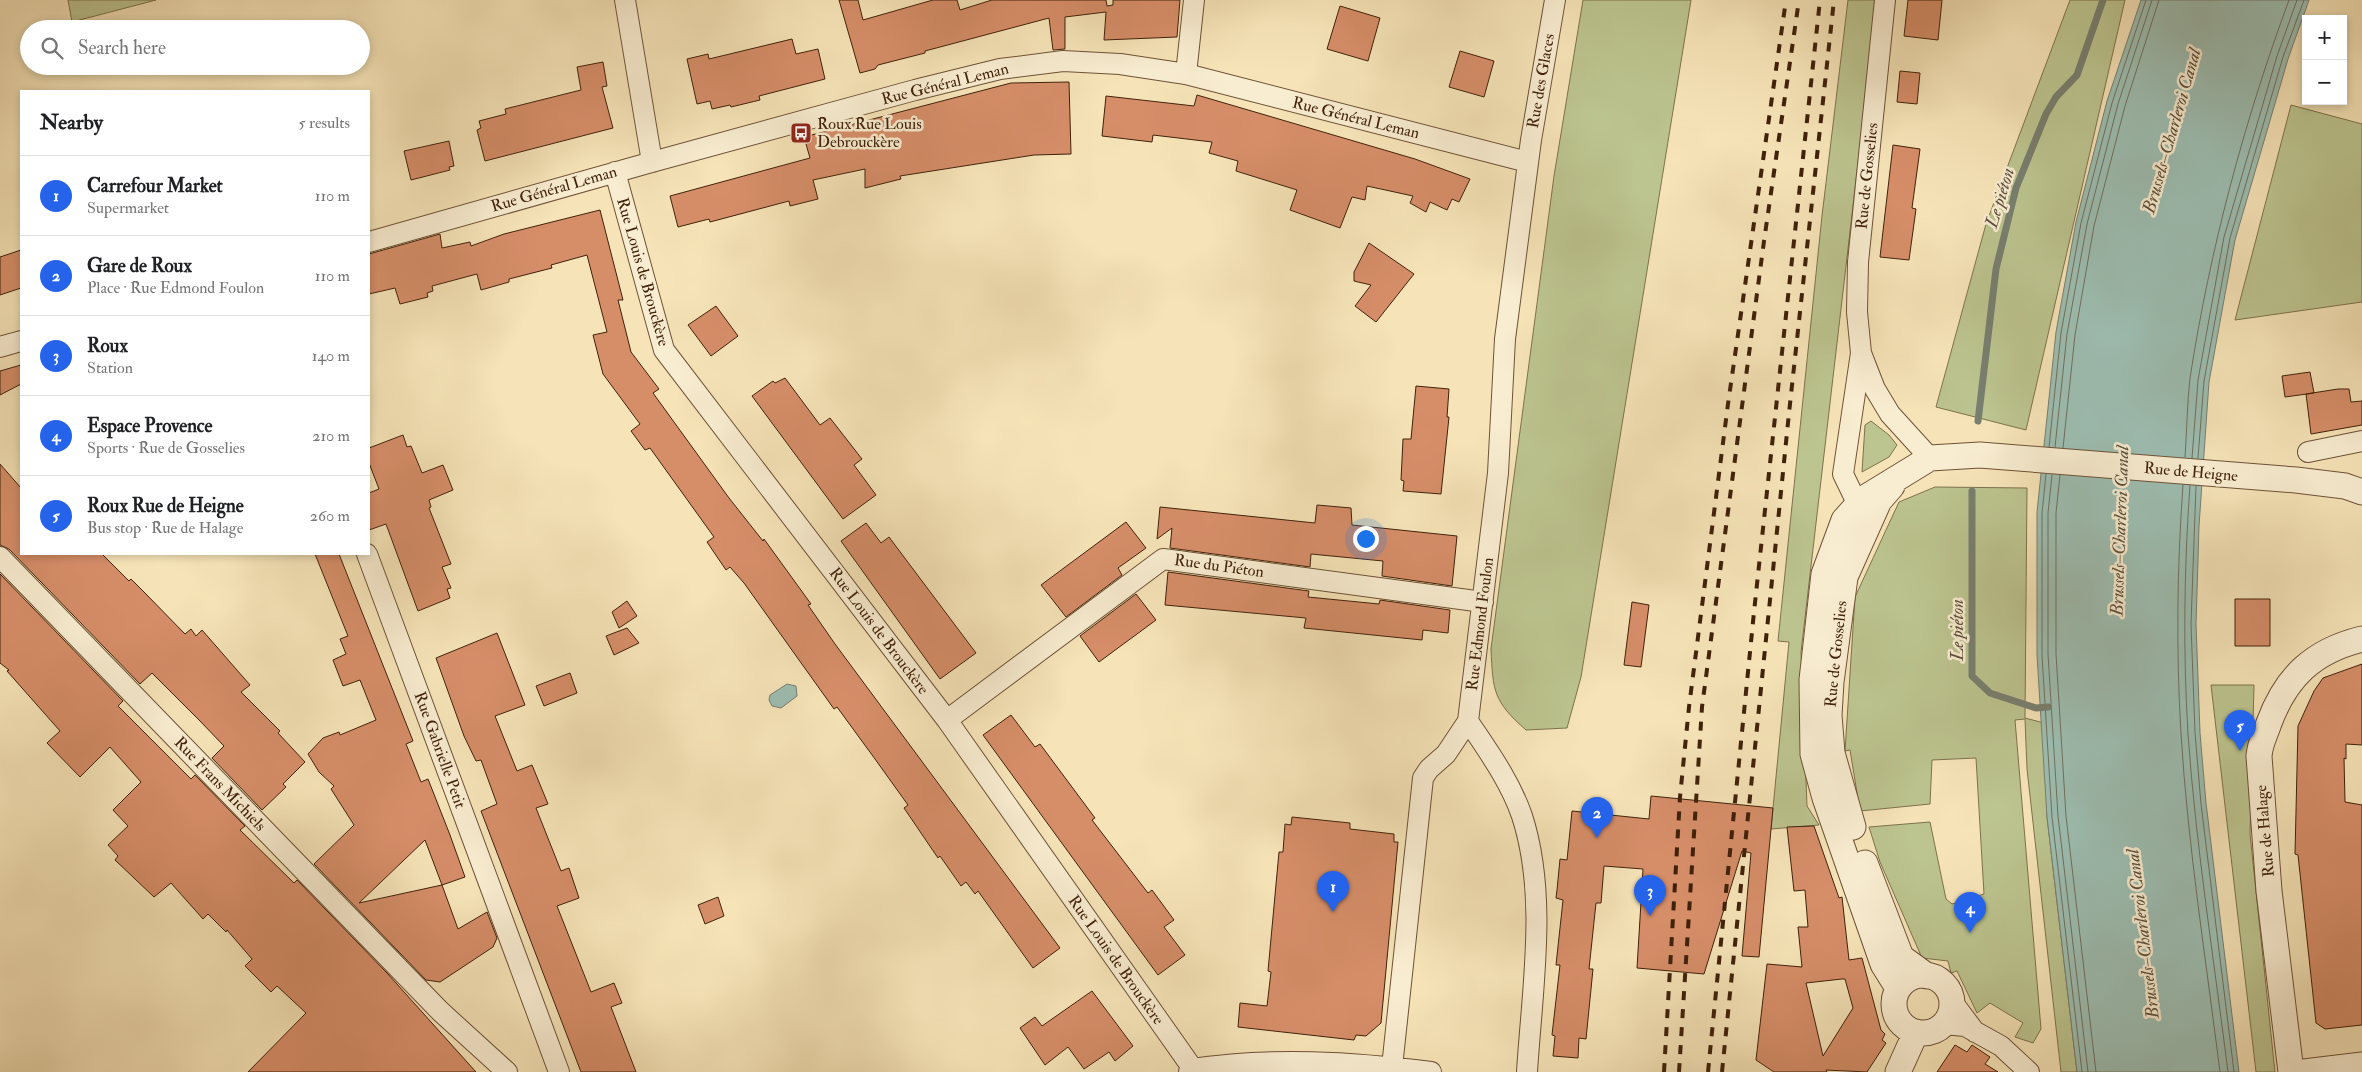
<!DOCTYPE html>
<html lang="en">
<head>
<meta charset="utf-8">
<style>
	body { margin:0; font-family:"IM FELL Double Pica",serif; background:#f6f6f6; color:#202124 }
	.controls { position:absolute; right:15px; top:15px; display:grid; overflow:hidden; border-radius:0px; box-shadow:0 2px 8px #0003 }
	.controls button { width:45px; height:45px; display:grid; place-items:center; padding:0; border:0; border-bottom:1px solid #e0e0e0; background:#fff; color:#202124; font:25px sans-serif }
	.you { position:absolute; left:1365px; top:538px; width:18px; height:18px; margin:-12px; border:4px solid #fff; border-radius:50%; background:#1a73e8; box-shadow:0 0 0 8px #1a73e833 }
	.badge { display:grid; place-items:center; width:32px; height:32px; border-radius:50%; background:#2563eb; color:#fff; font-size:16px; font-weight:700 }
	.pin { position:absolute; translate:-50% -41px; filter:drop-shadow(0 1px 2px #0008) }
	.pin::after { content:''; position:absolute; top:26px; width:18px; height:15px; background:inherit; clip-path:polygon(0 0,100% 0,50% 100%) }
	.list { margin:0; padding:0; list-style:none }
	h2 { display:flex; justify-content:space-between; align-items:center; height:65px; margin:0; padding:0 20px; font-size:21px }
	h2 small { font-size:16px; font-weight:400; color:#757577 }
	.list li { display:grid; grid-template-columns:32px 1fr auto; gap:15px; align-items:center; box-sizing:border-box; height:80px; padding:0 20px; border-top:1px solid #e0e0e0 }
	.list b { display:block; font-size:19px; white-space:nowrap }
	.list p { margin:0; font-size:16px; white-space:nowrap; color:#757577 }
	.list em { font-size:16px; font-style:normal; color:#757577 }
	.icon { flex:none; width:28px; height:28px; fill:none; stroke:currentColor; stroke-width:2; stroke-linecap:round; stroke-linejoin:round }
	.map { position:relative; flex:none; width:2362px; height:1072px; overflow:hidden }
	.search { position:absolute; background:#fff; box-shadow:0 2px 8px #0003; left:20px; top:20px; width:350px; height:55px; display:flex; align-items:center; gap:12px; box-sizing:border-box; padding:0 18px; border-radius:28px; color:#757577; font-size:19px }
	.panel { position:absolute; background:#fff; box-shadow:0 2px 8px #0003; left:20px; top:90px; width:350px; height:465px; border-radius:0px }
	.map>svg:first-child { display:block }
</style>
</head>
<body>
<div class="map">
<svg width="2362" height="1072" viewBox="0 0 2362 1072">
	<rect width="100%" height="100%" fill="#f6e4b8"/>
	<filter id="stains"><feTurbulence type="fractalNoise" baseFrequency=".004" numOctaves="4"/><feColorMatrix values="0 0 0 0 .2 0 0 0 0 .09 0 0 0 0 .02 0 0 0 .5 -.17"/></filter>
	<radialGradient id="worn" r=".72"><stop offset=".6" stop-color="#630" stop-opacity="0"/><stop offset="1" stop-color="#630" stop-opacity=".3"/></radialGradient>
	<!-- green -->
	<path fill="#bcc48f" stroke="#7e724c" d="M68,0H156L72,22Z
		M1583,0H1691L1581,677L1567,728L1526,730C1493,701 1493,691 1491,649L1554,176Z
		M1848,0H1877L1801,652L1807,806L1819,825L1771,829L1789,642L1778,641L1822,216Z
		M2070,0H2125L2026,430L1936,407L1986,224Z
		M2291,105L2362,124V302L2235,320Z
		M1871,421L1889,435L1897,445L1889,457L1862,472L1865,425Z
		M1935,487L2027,488L2025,718L2044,723L2047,817L2077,1072H2061L2027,769L2025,719L2015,720L2041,1029L2033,1043L2015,1037L2023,1023L1990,1003L1977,1013L1957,971L1951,973L1948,961L1922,958L1880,862L1869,827L1930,822L1946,899L1952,904L1984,894L1976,758L1932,760L1930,804L1860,811L1850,750L1845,751L1855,597L1899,502Z
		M2211,685H2254L2250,834L2275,1072H2256Z"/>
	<!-- water -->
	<path fill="#9dbeb2" stroke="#787f6f" d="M2141,0H2309L2288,59L2235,240L2209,382L2199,526L2196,624L2200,733L2206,803L2239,1072H2077L2047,817L2037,655V512L2056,332L2076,222L2107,101Z
		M787,684L796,686L797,696L781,708L772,706L769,700L770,695Z"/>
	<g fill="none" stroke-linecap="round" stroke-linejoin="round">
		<!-- shore -->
		<path stroke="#6e705e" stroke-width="1" d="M2049,447L2061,333L2081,223L2112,103L2146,0
			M2055,447L2067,334L2087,224L2118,104L2152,0
			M2063,448L2075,335L2094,226L2125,106L2159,0
			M2185,457C2187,431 2187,404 2190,378C2210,249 2244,122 2289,0
			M2192,458L2198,380L2224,237L2277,56L2297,0
			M2198,458L2204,381L2230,238L2283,57L2304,0
			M2046,474L2042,513V655L2052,817L2082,1072
			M2052,475L2048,513V654L2058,816L2088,1072
			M2060,475L2056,513V654L2066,816L2096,1072
			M2183,485C2177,568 2176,651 2181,734C2188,847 2206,960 2220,1072
			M2190,485C2184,568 2183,652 2188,734C2196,847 2214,960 2228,1072
			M2196,486L2191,624L2195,733L2201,804L2234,1072"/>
		<!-- stream -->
		<path stroke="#787f6f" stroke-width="7" d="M1978,421L1996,269L2016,188L2046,114L2056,97L2077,75L2103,0
			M1972,491V676L1990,693L2036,708L2048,707"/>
	</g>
	<!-- building -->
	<path fill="#d68e69" stroke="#40210a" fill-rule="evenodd" d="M839,0H858L863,20L933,0H957L960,10L992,0H1106L1107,6L1113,5V0H1180L1177,37L1104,40L1106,12L1065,17V49L1053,50L1049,18L925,51V53L878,65L875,69L860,73Z
		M1908,0H1942L1938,40L1904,36Z
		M1340,6L1380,18L1368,61L1327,49Z
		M792,39L796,54L818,49L825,79L759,96L760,100L731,107L730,105L712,109L710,101L697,104L687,59L708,54L709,59Z
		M1460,51L1494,61L1484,97L1449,87Z
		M603,62L607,86L602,87L613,128L485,161L477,130L481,128L479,121L506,114L505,109L581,90L577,67Z
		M1900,71L1920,73L1917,104L1897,102Z
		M1069,82L1071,154L1034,155L900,176L901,179L865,188V169L813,180L818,199L790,206L789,201L710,222L709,219L678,227L670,196L810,158L804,137L1011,83Z
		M1197,95L1415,159L1470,179L1459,202L1452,199L1447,210L1430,202L1426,212L1410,203L1413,196L1367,186L1365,200L1352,197L1340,228L1290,210L1297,190L1236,171L1238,161L1209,153L1212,142L1153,135L1152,142L1102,136L1106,96L1194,106Z
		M449,141L454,166L449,167L450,170L411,180L404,151Z
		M1893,145L1920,149L1912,208L1916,209L1909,260L1880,257Z
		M600,210L623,300H618L631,352L659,389L653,393L729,498L763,541L764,539L811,604L808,605L835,644L1060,948L1033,968L978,891L975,894L966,882L961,886L940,856L938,858L904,808L908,805L875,759L837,707L834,709L744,583L730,567L726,570L707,542L714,537L650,448L645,450L631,431L640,424L603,374L593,335L607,332L587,255L551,265L552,268L509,279V282L481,290L477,274L432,286L433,291L427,293L428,297L400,304L395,288L369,294V254L440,234L442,248L470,242L471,246L504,234Z
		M1369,243L1414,274L1376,322L1355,306L1371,285L1354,281V272Z
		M21,250V288L0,295V257Z
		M716,306L738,336L711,356L688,325Z
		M21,365V384L0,395V371Z
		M2310,372L2314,393L2285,397L2282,376Z
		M785,378L820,425L830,418L862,459L854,465L876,495L843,519L752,396L773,381L775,383Z
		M1416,386L1449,389L1447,417H1449L1441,494L1403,491L1404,481L1401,480L1403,439H1411Z
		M2338,389H2349L2351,402L2362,401V425L2311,434L2306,394Z
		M403,435L407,447L411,446L422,473L443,465L453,490L429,500L431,507L429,508L451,564L442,567L451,588L447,589L450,598L418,611L386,524L369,530V493L379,489L369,463V448Z
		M0,464L21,488V554H102L129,581L131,579L144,592L185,634L191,629L196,636L202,630L250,685L241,692L280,731L278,733L305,762L283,784L286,787L262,810L212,758L224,746L200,721L152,673L140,684L9,549L0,545Z
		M1317,505L1351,508L1352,525L1457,536L1452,586L1382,576L1383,561L1311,554L1310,567L1170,548L1172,528L1157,539L1160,507L1315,523Z
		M1126,522L1146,548L1118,568L1122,575L1066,617L1041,585Z
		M866,523L881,543L889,537L976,653L940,679L841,541Z
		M315,554H339L413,741L406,744L421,782L428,779L450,835L465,877L442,885L458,929L487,912L497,938L493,947L440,982L426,980L314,864L354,825L331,789L334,786L319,772L308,754L323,738L339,732L340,735L376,720L360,680L343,686L333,660L346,654L340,639L348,636ZM425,840L442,885L359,903Z
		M1168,572L1309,591L1308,597L1379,604L1380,600L1450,610L1448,633L1423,630L1422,640L1304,628L1306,618L1165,605Z
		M0,574L123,701L118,706L191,779L195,775L245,826L240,830L294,883L297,880L387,973L476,1072H248L306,1013L277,986L271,992L245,966L252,959L227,930L226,932L208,914L203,919L171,883L154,897L115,860L118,856L108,845L128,826L113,810L141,782L110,747L80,777L47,743L60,731L7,671L9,670L0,663Z
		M1136,594L1156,620L1099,662L1080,636Z
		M2235,599H2270V646H2235Z
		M627,601L637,616L619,628L612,612Z
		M1632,602L1649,605L1641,667L1624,665Z
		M627,628L639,643L614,655L606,636Z
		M497,633L525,705L495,716L517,771L532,765L548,804L536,808L561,871L569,868L579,898L557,906L591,992L614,983L622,1003L611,1007L636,1072H581L481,811L497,804L481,760L476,761L464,736L436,658Z
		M2362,664V745L2346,744V759L2344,758L2345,802L2362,805V1025L2325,1029L2316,1023L2298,855L2295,854L2298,726L2314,691L2323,678Z
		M570,673L577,693L544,706L536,686Z
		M1011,715L1035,747L1040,744L1095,818L1092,820L1148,893L1152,890L1174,920L1164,927L1185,955L1158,975L983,735Z
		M1651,796L1773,808L1759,957L1742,956L1751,853L1742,851L1704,974L1637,968L1643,869L1604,866L1601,903H1596L1589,969H1593L1586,1039L1579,1038L1578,1058L1553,1056L1555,1036L1552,1035L1560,965H1556L1563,900L1556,898L1557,890L1560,859L1567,860L1572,811L1649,819Z
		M1292,817L1350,823V829L1394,834V842H1398L1381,1023L1366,1036L1356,1035L1354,1040L1238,1027L1240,1003L1267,1006L1271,972L1268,971L1279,852H1283L1285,824L1291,825Z
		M1814,826L1839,898L1842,897L1849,960L1862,958L1881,1030L1885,1034L1882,1040L1886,1043L1867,1072L1826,1070L1827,1072H1774L1756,1060L1767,964L1802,967L1798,927H1808L1805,890L1794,891L1787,827ZM1842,979H1845L1853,1008L1823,1056L1806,983Z
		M718,897L724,916L705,924L698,905Z
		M1092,991L1133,1046L1115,1061L1109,1052L1084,1069L1068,1047L1045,1065L1020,1028L1035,1017L1042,1026Z
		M1955,1045L1967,1052L1972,1045L1990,1057L1985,1064L1998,1072H1937Z"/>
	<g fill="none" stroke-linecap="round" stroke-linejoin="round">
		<!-- minor casing -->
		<g stroke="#6e5236" stroke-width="22">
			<path id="minor" d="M625,0L652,162
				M1186,74L1194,0
				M615,172L664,350L947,720L1193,1069
				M369,242L652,162L915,90L1000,69L1063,61L1120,64L1186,74L1528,162
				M0,347L21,341
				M1861,353L1875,389L1890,414L1930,458
				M2308,452L2362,441
				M1858,505L1843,474L1861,353L1857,312L1858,262L1885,0
				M367,554L559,1072
				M0,557L440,1011L507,1072
				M947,720L1163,559L1483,602
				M1951,1000L1975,1032
				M1944,1024L1965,1026L2001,1046L2029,1072
				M1392,1067L1423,778L1429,769L1446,754L1468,721
				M1189,1072L1193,1069C1272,1057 1352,1062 1431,1072
				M1527,1072C1532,989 1548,896 1522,816C1510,781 1488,751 1468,721L1498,473L1505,339L1531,140L1555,0"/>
		</g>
		<!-- tertiary casing -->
		<g stroke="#6e5236" stroke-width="27">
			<path id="tertiary" d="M1853,827L1832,753L1829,715L1831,682L1845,577L1879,501L1892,486
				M1865,863L1901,957L1927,976
				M1894 1004a29 29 0 1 1 58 0a29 29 0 1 1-58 0Z
				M1898,988L1883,964L1825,798L1813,754L1812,680L1824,574L1844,520L1863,499L1930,458L1980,455L2296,480L2345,486L2362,492
				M1898,1072L1916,1032
				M2291,1072L2269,891L2259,756C2260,743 2265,735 2269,723C2286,677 2313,651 2362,639
				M2304,1072L2362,1065"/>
		</g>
		<!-- minor -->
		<use href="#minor" stroke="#f9edd1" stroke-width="20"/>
		<!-- tertiary -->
		<use href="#tertiary" stroke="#f9edd1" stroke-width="25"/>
		<!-- rail -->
		<path stroke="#40210a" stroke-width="4" stroke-dasharray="9 9" stroke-linecap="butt" d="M1664,1072L1680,797L1689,707L1728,404L1786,0
			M1679,1072L1702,707L1764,241L1799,0
			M1708,1072L1754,612L1820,0
			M1722,1072L1789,413L1834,0"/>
	</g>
	<!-- icons -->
	<defs>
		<g id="bus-square" transform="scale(1.125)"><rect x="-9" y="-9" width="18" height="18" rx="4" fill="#8f2418" stroke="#f9edd1"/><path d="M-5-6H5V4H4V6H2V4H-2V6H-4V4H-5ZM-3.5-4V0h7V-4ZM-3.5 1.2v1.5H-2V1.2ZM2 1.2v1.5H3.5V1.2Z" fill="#fff"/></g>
	</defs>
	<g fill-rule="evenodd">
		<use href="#bus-square" x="801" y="133"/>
	</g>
	<g text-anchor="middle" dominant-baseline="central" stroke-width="5" stroke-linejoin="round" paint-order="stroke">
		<!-- street labels -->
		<g font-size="16" fill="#40210a" stroke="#f9edd1">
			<text transform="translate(1541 81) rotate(-80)">Rue des Glaces</text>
			<text transform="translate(945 84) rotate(-14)">Rue Général Leman</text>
			<text transform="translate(1356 118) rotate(14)">Rue Général Leman</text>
			<text transform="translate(1867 176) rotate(-84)">Rue de Gosselies</text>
			<text transform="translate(554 189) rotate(-16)">Rue Général Leman</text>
			<text transform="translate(643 272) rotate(74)">Rue Louis de Brouckère</text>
			<text transform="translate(2191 472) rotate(5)">Rue de Heigne</text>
			<text transform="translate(1219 566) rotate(8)">Rue du Piéton</text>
			<text transform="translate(1480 624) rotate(-83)">Rue Edmond Foulon</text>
			<text transform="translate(879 631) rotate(53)">Rue Louis de Brouckère</text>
			<text transform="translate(1836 654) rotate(-84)">Rue de Gosselies</text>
			<text transform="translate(440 750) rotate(70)">Rue Gabrielle Petit</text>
			<text transform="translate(220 784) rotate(46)">Rue Frans Michiels</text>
			<text transform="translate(2265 831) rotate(-95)">Rue de Halage</text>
			<text transform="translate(1116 960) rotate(55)">Rue Louis de Brouckère</text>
		</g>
		<!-- poi labels -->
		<g font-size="16" fill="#40210a" stroke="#f9edd1" text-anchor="start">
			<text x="817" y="124">Roux Rue Louis<tspan x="817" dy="18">Debrouckère</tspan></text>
		</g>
		<!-- water labels -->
		<g font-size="18" font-style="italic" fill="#5c503c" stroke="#f9edd1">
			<text transform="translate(2172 131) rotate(-74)">Brussels–Charleroi Canal</text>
			<text transform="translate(2000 198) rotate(-73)">Le piéton</text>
			<text transform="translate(2120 531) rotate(-88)">Brussels–Charleroi Canal</text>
			<text transform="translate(1957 630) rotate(-90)">Le piéton</text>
			<text transform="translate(2143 934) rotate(-97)">Brussels–Charleroi Canal</text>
		</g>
	</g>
	<rect width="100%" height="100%" filter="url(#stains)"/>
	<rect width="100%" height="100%" fill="url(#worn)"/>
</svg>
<div class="controls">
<button>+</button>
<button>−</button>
</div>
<div class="you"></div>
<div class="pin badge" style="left:1333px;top:912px">1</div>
<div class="pin badge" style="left:1597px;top:838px">2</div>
<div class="pin badge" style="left:1650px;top:916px">3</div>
<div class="pin badge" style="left:1970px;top:933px">4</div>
<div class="pin badge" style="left:2240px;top:751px">5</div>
<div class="search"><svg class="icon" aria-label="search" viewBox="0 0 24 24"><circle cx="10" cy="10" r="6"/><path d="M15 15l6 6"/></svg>Search here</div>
<section class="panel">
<h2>Nearby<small>5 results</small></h2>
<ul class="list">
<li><span class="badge">1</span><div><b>Carrefour Market</b><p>Supermarket</p></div><em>110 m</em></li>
<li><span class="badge">2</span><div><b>Gare de Roux</b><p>Place · Rue Edmond Foulon</p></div><em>110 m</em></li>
<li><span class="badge">3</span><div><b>Roux</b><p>Station</p></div><em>140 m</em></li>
<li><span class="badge">4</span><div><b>Espace Provence</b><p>Sports · Rue de Gosselies</p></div><em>210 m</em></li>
<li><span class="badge">5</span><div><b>Roux Rue de Heigne</b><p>Bus stop · Rue de Halage</p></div><em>260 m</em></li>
</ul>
</section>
</div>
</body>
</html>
